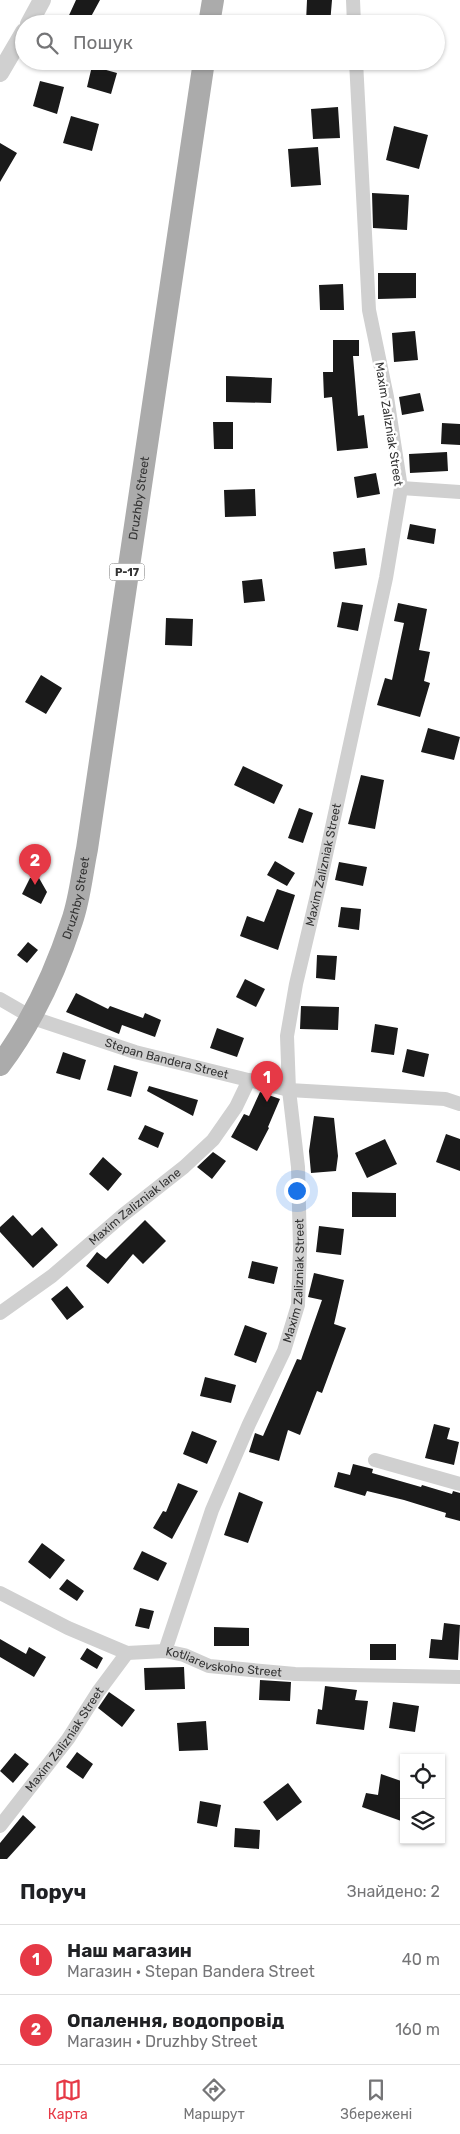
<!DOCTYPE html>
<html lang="uk">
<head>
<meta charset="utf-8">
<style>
	body { margin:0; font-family:Rubik,sans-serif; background:#f2f2f2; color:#202124 }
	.controls { position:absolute; right:15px; bottom:15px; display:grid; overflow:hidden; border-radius:0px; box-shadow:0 1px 4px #0004 }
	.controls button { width:45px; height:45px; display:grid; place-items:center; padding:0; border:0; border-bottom:1px solid #e0e0e0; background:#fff; color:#202124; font:25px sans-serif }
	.you { position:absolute; left:296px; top:1190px; width:18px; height:18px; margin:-12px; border:4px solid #fff; border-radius:50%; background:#1a73e8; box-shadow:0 0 0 8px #1a73e833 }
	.badge { display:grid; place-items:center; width:32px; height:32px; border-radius:50%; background:#e63946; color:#fff; font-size:16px; font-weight:700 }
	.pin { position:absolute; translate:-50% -41px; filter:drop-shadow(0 1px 2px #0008) }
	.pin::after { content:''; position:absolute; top:26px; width:18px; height:15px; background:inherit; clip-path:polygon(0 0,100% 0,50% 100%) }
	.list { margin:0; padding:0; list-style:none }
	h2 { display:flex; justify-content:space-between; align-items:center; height:65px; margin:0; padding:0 20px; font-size:21px }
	h2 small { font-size:16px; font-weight:400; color:#757577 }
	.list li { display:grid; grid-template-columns:32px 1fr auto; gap:15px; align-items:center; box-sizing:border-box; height:70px; padding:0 20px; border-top:1px solid #e0e0e0 }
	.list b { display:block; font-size:19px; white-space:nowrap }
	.list p { margin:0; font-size:16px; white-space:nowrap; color:#757577 }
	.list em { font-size:16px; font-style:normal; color:#757577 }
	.icon { flex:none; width:28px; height:28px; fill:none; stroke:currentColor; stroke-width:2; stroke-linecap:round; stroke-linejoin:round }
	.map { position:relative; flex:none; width:460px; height:1859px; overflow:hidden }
	.search { position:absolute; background:#fff; box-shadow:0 1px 4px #0004; left:15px; right:15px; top:15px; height:55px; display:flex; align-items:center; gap:12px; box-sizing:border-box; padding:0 18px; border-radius:28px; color:#757577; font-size:19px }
	.sheet { height:205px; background:#fff }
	nav { display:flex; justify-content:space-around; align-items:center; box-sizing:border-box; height:70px; border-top:1px solid #e0e0e0; background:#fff; font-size:14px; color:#757577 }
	nav a { display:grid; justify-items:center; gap:2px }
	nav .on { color:#e63946 }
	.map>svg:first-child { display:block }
</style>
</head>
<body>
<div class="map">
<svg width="460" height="1859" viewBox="0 0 460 1859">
	<rect width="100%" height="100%" fill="#fff"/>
	<!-- building -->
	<path fill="#1a1a1a" d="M76,0H100L87,24H65Z
		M307,0H332L330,24L306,22Z
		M92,66L117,73L111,94L87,87Z
		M40,81L64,87L57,114L33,106Z
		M338,107L340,138L313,139L311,109Z
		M71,116L99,124L92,151L63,143Z
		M394,126L428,135L419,169L386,160Z
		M0,143L17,153L0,182Z
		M318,147L321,185L291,187L288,149Z
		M372,193L409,195L407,230L373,228Z
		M378,273H416V298L378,299Z
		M343,284L344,310H320L319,285Z
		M415,331L418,360L394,362L392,333Z
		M333,340H359V356H353L358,416L364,415L368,448L337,451L332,397L324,398L323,372H333Z
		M226,376L272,378L271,403L226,402Z
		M420,393L424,411L402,415L399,397Z
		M213,422H233V449H214Z
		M442,423L460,424V445L441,444Z
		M447,452L448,471L410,473L409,454Z
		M376,473L380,494L357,498L354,477Z
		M255,489L256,516L225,517L224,490Z
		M410,524L436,529L434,544L407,539Z
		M365,548L367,565L335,569L333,552Z
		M262,579L265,601L244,603L242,581Z
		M342,602L363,605L358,631L337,627Z
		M398,603L427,609L419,650L430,652L424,681L430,683L420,717L377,705L385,678L392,680L404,623L394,621Z
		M166,618L193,619L192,646L165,645Z
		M41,675L62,688L46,714L25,702Z
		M428,728L460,737L454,760L421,752Z
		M243,766L283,785L274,804L234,785Z
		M361,775L384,780L375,829L348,824Z
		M299,808L313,813L303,843L288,838Z
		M275,861L295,873L287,886L267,875Z
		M339,862L367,867L363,886L335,880Z
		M30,878H39L47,892L41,904L22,894Z
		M277,889L295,895L278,950L240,936L247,916L264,922Z
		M341,907L361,909L359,930L338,927Z
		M28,942L38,950L27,963L17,955Z
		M317,955L337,956L335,980L316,978Z
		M245,979L265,989L256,1007L236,997Z
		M76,993L108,1009L110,1006L143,1018L145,1013L161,1020L155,1037L122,1025L119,1034L66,1012Z
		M301,1006L339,1007L338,1030L300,1029Z
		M375,1024L398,1028L394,1055L371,1052Z
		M217,1028L244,1038L237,1057L210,1048Z
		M407,1049L429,1054L424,1077L402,1072Z
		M63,1052L86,1060L80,1080L56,1073Z
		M114,1065L138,1072L131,1097L107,1090Z
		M149,1086L198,1100L193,1116L147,1091Z
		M260,1092L280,1099L268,1127L269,1128L257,1151L231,1137L244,1114L249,1116Z
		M314,1116L334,1118L338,1156L336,1171L311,1173L309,1151Z
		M145,1125L164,1133L158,1148L138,1139Z
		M446,1134L460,1139V1171L436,1162Z
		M385,1139L397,1164L367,1178L355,1153Z
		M213,1152L226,1161L212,1179L197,1167Z
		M103,1157L122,1174L108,1191L89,1174Z
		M352,1192L396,1193V1217H352Z
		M13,1215L32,1236L42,1227L58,1245L33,1268L0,1232V1227Z
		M145,1220L166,1241L143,1264L133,1254L108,1284L86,1266L97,1252L106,1259Z
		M319,1226L344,1229L341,1255L316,1252Z
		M252,1261L278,1267L274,1284L248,1278Z
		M314,1273L344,1280L334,1324L346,1328L322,1393L317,1391L300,1435L288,1430L279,1461L249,1452L255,1433L263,1436L297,1359L301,1360L322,1300L308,1297Z
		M67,1286L84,1307L67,1320L51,1299Z
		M245,1325L267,1333L256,1363L234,1355Z
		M205,1377L236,1385L231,1403L200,1396Z
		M434,1424L450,1428L447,1439L459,1442L454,1465L425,1458Z
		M192,1431L217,1441L207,1464L183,1454Z
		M353,1464L373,1469L372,1473L421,1487L422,1485L452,1494L453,1491L460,1493V1521L445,1517L446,1513L404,1500L367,1491L365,1496L334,1487L338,1472L350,1475Z
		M178,1483L198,1491L172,1539L153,1528L163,1511L166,1512Z
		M239,1492L263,1502L248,1543L224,1535Z
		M42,1543L65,1560L50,1579L28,1562Z
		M142,1551L167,1563L158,1581L133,1569Z
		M67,1579L84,1591L77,1601L59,1589Z
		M140,1608L154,1611L149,1629L135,1626Z
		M444,1623L460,1625L458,1660L429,1658L431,1639L442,1640Z
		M214,1627L249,1628V1646H214Z
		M0,1639L26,1654L29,1647L46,1657L34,1677L0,1657Z
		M370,1644H396V1660H370Z
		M87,1648L103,1658L97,1669L80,1659Z
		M184,1667L185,1689L145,1690L144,1668Z
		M260,1680L291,1682L290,1701L259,1700Z
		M325,1686L357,1690L355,1700L368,1701L364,1730L316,1724L318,1709L322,1710Z
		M109,1692L135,1710L122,1727L98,1708Z
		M393,1702L419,1706L415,1732L389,1728Z
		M206,1721L208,1750L179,1751L177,1723Z
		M77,1752L93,1764L83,1779L66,1767Z
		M15,1753L29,1764L13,1783L0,1771Z
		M381,1774L404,1782V1822L362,1807L366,1793L378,1795Z
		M288,1783L302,1802L277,1821L263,1802Z
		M200,1801L221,1805L217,1827L197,1823Z
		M23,1815L36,1827L7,1859H0V1843Z
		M235,1828L260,1830L259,1849L234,1847Z"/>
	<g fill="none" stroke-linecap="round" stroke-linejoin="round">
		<!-- minor -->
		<g stroke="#d0d0d0" stroke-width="14">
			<path d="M353,0L354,24"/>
			<path d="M401,488L460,492"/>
			<path id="s1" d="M0,999L33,1018L135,1052L289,1090L445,1099L460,1104"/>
			<path id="s2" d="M0,1313L52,1276L123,1215L184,1167L213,1140L236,1107L249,1080"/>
			<path d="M375,1460L460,1484"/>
			<path id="s3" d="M0,1593L68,1628L127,1653L165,1651L184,1655L209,1666L295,1674L460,1677"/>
			<path id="s4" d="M165,1651L212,1510L249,1424L284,1351L298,1305L300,1248L298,1167L289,1090L287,1036L296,984L321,878L386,578L401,488L387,397L369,310L356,61"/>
			<path id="s5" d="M0,1826L68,1739L98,1692L127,1653"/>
		</g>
		<!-- tertiary -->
		<path stroke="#d0d0d0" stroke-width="18" d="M29,24L42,0
			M0,73L24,32"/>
		<!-- primary -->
		<g stroke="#ababab" stroke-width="22">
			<path d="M209,24L213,0"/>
			<path id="s6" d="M0,1065C33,1021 55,973 72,921C80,898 82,873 87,849L204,61"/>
		</g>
	</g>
	<g text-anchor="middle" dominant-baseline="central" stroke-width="5" stroke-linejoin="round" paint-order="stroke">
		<!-- shield labels -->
		<rect fill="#fff" stroke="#707070" stroke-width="1" x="109.5" y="563.5" width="35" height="17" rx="4"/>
		<g font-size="11" font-weight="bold" fill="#333">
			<text x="127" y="572">Р-17</text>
		</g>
		<!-- street labels -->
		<g font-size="12" fill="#333" stroke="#fff">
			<text transform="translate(389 424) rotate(81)">Maxim Zalizniak Street</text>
			<text stroke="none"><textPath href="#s6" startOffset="590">Druzhby Street</textPath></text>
			<text stroke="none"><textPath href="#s4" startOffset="816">Maxim Zalizniak Street</textPath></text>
			<text stroke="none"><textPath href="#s6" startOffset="185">Druzhby Street</textPath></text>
			<text stroke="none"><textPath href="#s1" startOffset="178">Stepan Bandera Street</textPath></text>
			<text stroke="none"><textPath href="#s2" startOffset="172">Maxim Zalizniak lane</textPath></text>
			<text stroke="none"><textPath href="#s4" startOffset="395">Maxim Zalizniak Street</textPath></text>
			<text stroke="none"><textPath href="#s3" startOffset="239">Kotliarevskoho Street</textPath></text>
			<text stroke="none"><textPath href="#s5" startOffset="108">Maxim Zalizniak Street</textPath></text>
		</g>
	</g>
</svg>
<div class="controls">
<button><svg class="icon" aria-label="locate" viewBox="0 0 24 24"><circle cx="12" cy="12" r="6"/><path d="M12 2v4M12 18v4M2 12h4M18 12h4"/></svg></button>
<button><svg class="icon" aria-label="layers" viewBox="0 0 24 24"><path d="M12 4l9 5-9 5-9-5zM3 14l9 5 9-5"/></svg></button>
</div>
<div class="you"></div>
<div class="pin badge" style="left:267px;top:1102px">1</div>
<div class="pin badge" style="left:35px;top:885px">2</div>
<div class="search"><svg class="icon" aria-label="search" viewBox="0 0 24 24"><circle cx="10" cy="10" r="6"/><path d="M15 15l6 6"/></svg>Пошук</div>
</div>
<section class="sheet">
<h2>Поруч<small>Знайдено: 2</small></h2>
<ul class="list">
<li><span class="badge">1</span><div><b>Наш магазин</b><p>Магазин · Stepan Bandera Street</p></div><em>40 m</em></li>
<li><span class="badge">2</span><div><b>Опалення, водопровід</b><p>Магазин · Druzhby Street</p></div><em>160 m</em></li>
</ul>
</section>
<nav>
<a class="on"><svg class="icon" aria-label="map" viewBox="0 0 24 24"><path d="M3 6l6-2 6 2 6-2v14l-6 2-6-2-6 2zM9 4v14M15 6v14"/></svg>Карта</a>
<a><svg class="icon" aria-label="directions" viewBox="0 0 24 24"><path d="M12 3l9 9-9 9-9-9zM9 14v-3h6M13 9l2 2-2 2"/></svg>Маршрут</a>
<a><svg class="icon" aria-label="saved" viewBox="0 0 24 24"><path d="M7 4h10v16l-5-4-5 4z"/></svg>Збережені</a>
</nav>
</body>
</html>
